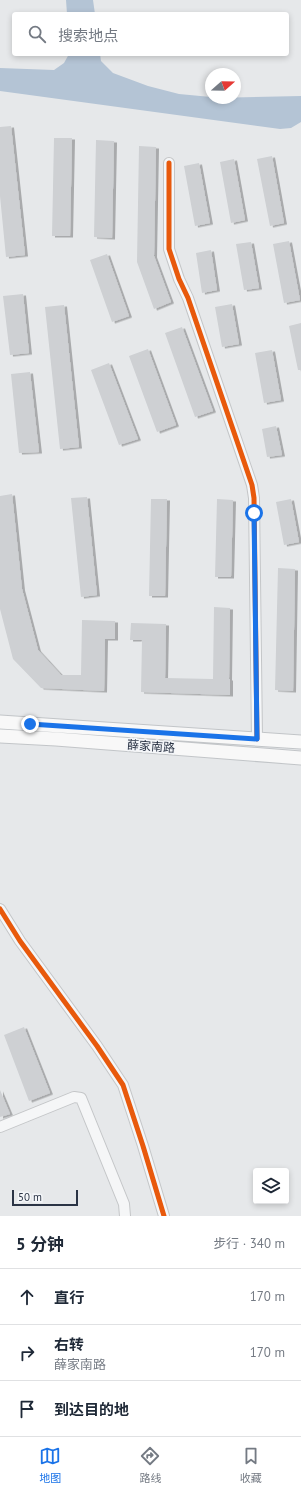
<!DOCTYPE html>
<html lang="zh">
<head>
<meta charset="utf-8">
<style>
	body { margin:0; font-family:"PT Sans","Noto Sans SC",sans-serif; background:#f6f6f7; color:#1f2937 }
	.controls { position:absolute; right:12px; bottom:12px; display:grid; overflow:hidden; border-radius:4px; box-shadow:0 2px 6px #0003 }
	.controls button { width:36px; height:36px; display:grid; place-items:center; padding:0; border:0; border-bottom:1px solid #e0e1e3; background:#fff; color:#1f2937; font:20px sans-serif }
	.compass { position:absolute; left:205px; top:68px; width:36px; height:36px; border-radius:50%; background:#fff; box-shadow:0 2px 6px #0003; rotate:70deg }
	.scale { position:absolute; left:12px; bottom:10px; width:66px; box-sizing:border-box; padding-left:4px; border:2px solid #2b3445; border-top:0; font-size:11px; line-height:14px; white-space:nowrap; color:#2b3445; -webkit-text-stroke:3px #f4f6f9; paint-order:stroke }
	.stop { position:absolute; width:12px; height:12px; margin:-9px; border:3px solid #1a73e8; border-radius:50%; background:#fff }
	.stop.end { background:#1a73e8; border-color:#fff; box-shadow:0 1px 4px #0008 }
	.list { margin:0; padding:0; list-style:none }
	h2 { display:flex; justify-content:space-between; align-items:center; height:52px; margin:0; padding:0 16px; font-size:17px }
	h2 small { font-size:13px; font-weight:400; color:#747a83 }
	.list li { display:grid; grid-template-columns:26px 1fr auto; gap:12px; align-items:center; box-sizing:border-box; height:56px; padding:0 16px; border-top:1px solid #e0e1e3 }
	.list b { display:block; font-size:15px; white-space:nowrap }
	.list p { margin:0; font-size:13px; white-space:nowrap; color:#747a83 }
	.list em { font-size:13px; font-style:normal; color:#747a83 }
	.icon { flex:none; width:22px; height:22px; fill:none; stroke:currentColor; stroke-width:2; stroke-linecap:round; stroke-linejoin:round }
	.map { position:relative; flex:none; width:301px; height:1216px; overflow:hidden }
	.search { position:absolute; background:#fff; box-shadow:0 2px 6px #0003; left:12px; right:12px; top:12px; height:44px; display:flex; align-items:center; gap:10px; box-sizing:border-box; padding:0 14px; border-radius:4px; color:#747a83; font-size:15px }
	.sheet { height:220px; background:#fff }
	nav { display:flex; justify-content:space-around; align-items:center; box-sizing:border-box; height:56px; border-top:1px solid #e0e1e3; background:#fff; font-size:11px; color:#747a83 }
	nav a { display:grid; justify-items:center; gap:2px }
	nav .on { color:#1a73e8 }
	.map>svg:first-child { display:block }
</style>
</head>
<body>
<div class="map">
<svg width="301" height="1216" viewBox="0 0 301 1216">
	<defs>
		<filter id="shadow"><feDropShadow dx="3" dy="1.5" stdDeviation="0" flood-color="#0004"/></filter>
	</defs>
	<rect width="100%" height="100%" fill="#e6e8ea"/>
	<!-- water -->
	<path fill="#b4c4d5" d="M66,0H93L95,14H67Z
		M69,54H100L101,61L113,73L148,86L179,94L211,97V98L301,96V122L291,128L280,129L0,91V68L54,70L64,63Z"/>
	<!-- building -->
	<path fill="#ced0d3" filter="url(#shadow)" d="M11,126L25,255L6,257L0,196V127Z
		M54,138H72L70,236H52Z
		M96,140L114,141L112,238L94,237Z
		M139,146L156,147L154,256L171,302L154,309L137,262Z
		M272,156L284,223L270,226L257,159Z
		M234,159L245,220L231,223L220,162Z
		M199,163L210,223L195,226L184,166Z
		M289,241L300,300L284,303L273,244Z
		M251,242L259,288L244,290L236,244Z
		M211,250L217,290L202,293L196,253Z
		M107,254L129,316L112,322L90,260Z
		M23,294L29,353L10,355L3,296Z
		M232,304L239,344L222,347L215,307Z
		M64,305L79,447L60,449L45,307Z
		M301,323V370H298L289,326Z
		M182,327L213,411L195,417L165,333Z
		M148,349L176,425L157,432L129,356Z
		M272,350L281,400L264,403L255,353Z
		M109,363L138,439L119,445L91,370Z
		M30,372L39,452L19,453L11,374Z
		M276,426L282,455L267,457L262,429Z
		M12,494L22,589L38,650L61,675H81L82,620L115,621V639H105L104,691L41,688L13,659L0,609V496Z
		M87,497L97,595L81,597L71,498Z
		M151,499H167L165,596H149Z
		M217,499L233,500L231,577H215Z
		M291,499L299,542L284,545L276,502Z
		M278,568L295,569L293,691L275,690Z
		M214,607L230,608L229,679H230V695L141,692L142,640H130L131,623L166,624L165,678L213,679Z
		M24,1027L50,1093L29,1101L4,1035Z
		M0,1090L10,1114L0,1117Z"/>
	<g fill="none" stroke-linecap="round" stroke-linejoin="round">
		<!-- minor casing -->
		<g stroke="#c4c6c8" stroke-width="12">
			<path id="minor" d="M169,163V249L179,279L188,298L252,485L254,498L257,739
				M0,909L20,941L97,1046L123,1085L143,1146L164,1216
				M0,1127L74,1097L81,1098L124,1204L125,1216"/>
		</g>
		<!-- major casing -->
		<g stroke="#c2c5c8" stroke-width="15">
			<path id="major" d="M0,722L301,742
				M0,736L56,739L301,758"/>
		</g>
		<!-- minor -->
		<use href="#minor" stroke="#f5f6f7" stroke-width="10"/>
		<!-- major -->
		<use href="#major" stroke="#f8f8f8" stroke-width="13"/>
		<!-- cycleway casing -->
		<g stroke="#f4f6f9" stroke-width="8">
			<path id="cycleway" d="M169,163V249L179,279L188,298L252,485L254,498L257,739
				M0,909L20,941L97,1046L123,1085L143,1146L164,1216"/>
		</g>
		<!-- cycleway -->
		<use href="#cycleway" stroke="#e8590c" stroke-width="5"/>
	</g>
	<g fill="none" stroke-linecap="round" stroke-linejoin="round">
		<!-- route -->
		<path stroke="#1a73e8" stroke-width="5" d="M30,724L257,739L254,513"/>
	</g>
	<g text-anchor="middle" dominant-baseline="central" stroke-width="3" stroke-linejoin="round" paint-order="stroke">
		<!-- street labels -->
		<g font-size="12" fill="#2b3445" stroke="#f4f6f9">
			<text transform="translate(151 746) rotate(4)">薛家南路</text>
		</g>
	</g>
</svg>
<div class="controls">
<button><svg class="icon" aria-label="layers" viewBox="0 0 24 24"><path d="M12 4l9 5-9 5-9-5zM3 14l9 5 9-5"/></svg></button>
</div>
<svg class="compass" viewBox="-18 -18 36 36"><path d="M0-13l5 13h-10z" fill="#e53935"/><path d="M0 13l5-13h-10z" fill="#747a83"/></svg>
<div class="scale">50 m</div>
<div class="stop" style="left:254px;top:513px"></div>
<div class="stop end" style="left:30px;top:724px"></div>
<div class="search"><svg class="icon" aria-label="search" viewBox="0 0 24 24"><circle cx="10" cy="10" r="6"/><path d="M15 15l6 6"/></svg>搜索地点</div>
</div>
<section class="sheet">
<h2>5 分钟<small>步行 · 340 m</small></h2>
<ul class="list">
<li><svg class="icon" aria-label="ahead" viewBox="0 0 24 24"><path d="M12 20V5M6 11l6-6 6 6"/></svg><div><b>直行</b></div><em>170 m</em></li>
<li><svg class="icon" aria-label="right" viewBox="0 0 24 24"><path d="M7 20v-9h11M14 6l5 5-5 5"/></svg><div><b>右转</b><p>薛家南路</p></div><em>170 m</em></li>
<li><svg class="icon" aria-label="arrive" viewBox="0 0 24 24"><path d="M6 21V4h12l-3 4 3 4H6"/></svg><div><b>到达目的地</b></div></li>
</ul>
</section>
<nav>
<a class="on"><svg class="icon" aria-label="map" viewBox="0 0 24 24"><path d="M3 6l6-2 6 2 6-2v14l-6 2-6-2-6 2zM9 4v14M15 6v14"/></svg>地图</a>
<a><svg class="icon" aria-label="directions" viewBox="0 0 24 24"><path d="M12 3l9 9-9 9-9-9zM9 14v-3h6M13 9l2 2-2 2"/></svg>路线</a>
<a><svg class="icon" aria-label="saved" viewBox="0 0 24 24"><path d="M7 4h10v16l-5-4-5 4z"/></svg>收藏</a>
</nav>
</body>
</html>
